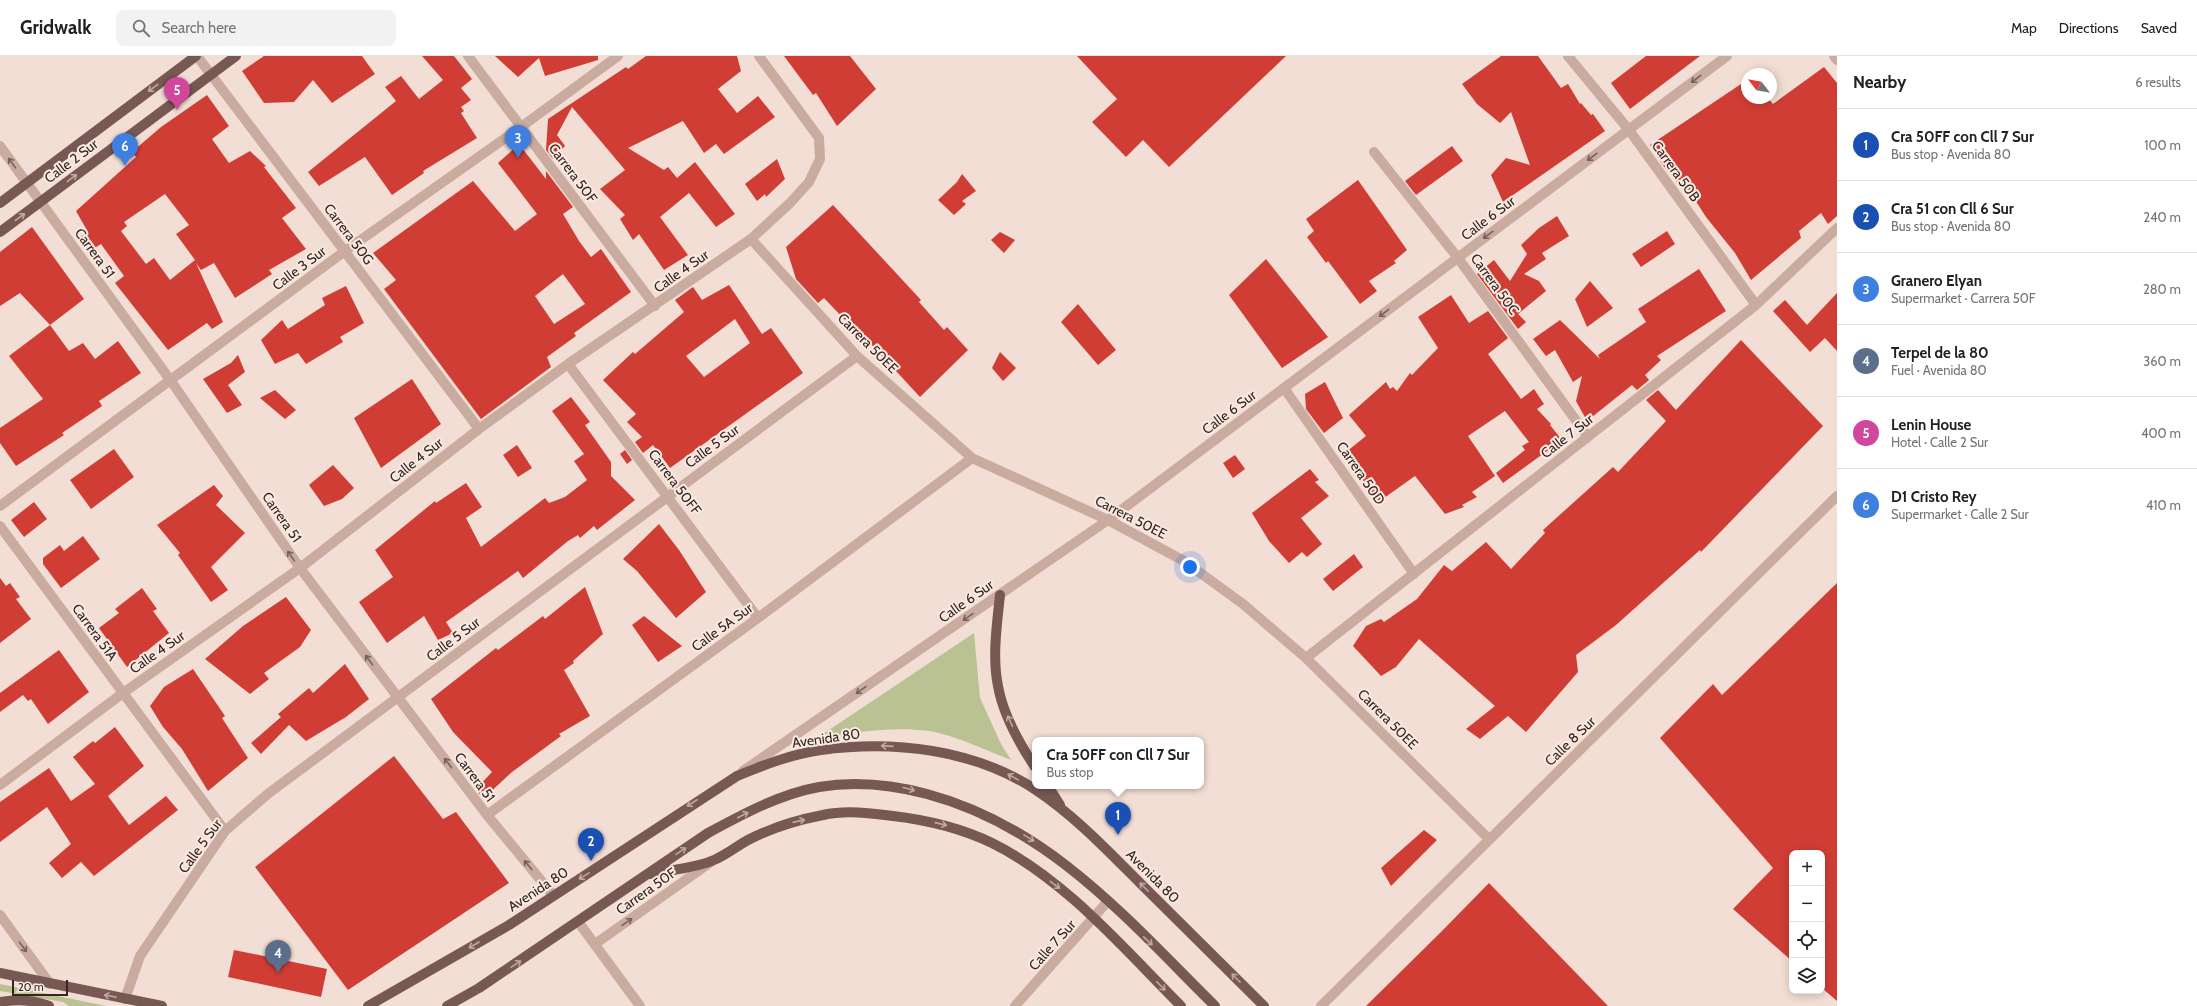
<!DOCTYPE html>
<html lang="en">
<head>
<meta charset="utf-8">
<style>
	body { margin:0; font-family:Cabin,sans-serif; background:#f2f2f2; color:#202124 }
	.controls { position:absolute; right:12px; bottom:12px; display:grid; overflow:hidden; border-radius:8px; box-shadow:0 2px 10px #0003 }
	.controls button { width:36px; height:36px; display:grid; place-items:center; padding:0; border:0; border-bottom:1px solid #e0e0e0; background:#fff; color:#202124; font:20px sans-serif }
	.compass { position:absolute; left:1741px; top:12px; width:36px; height:36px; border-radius:50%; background:#fff; box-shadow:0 2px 10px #0003; rotate:301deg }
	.scale { position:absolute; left:12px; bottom:10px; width:56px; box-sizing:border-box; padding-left:4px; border:2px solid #332623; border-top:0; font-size:11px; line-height:14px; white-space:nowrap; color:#332623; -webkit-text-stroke:3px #fae9e0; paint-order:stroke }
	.you { position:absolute; left:1190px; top:511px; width:14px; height:14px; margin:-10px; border:3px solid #fff; border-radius:50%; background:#1a73e8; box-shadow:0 0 0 6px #1a73e833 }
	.badge { display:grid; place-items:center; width:26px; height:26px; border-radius:50%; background:#db2777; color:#fff; font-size:13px; font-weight:700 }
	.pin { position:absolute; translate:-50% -33px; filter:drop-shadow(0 1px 2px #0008) }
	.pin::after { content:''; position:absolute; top:21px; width:14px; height:12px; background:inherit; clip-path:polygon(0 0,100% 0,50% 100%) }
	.popup { position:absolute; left:1032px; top:681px; width:172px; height:52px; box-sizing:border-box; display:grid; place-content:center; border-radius:8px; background:#fff; filter:drop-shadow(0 1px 3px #0005); font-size:13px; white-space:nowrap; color:#757577 }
	.popup b { font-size:15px; color:#202124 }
	.popup::after { content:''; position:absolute; left:50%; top:100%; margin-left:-8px; border:8px solid transparent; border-top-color:#fff }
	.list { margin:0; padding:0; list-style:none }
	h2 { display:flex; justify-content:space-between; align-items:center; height:52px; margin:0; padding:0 16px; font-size:17px }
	h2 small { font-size:13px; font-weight:400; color:#757577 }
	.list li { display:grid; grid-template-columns:26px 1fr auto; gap:12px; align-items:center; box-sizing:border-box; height:72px; padding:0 16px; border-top:1px solid #e0e0e0 }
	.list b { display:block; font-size:15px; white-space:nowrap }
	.list p { margin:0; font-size:13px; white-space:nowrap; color:#757577 }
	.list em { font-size:13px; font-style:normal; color:#757577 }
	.icon { flex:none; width:22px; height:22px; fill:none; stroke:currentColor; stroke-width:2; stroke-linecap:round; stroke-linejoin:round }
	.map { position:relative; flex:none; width:1837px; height:950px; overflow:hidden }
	header { display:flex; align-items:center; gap:24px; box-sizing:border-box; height:56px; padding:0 20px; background:#fff; border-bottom:1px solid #e0e0e0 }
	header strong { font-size:19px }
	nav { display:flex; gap:22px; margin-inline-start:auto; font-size:14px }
	.search { width:280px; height:36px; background:#f2f2f2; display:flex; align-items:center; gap:10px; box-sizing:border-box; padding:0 14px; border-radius:8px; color:#757577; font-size:15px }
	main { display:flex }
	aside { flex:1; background:#fff }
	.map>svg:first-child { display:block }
</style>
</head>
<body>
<header>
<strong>Gridwalk</strong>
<div class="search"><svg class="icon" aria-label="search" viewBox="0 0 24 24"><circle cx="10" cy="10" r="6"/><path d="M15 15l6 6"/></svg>Search here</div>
<nav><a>Map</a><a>Directions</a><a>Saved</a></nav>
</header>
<main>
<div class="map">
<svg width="1837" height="950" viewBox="0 0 1837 950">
	<rect width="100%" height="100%" fill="#f2ded4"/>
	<!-- green -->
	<path fill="#bac193" d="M974,577L980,642L1001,688L1011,704C985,694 957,680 930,675C892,670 855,676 817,682Z
		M0,928L106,950H69L63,946L0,935Z"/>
	<!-- building -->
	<path fill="#cf3d35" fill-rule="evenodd" d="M264,0H362L375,18L332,47L313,24L294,46L264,47L242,15Z
		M422,0H454L472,23L461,32L471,44L461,51L464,55L461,57L477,82L423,115L424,117L392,139L365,101L319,130L308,116L396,45L385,31L401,20L419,43L443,24Z
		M495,0H598V4L545,20L539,2L518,21Z
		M646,0H737L741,15L718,33L737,57L758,40L775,61L724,98L716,88L704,97L683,65L628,92L664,114L668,111L677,122L695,106L735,158L716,171L689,137L660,161L688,199L664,214L639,178L633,184L620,163L625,159L600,133L625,114L572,51L557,79L565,90L553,103L546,94L548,63L626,11L628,13Z
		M784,0H850L876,33L837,70L816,37L813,39Z
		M1077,0H1286L1169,111L1143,84L1126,101L1092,66L1117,43Z
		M1501,0H1538L1561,32L1568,28L1580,48L1581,47L1591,59L1593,58L1605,75L1503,146L1491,119L1506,102L1530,109L1511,56L1500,67L1477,48L1462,28Z
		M1646,0H1700L1630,53L1611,27Z
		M1824,11L1837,27V160L1828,168L1821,157L1799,175L1801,182L1751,224L1735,197L1706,161L1688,133L1685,136L1662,108L1650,89L1747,24V42H1768L1773,48Z
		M207,39L229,70L212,83L229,107L250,95L266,110L264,111L296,152L282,162L306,193L269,214L272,218L235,242L214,207L201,214L196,207L223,266L212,273L207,267L168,294L115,227L124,220L101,188L88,196L79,182L88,176L76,155L136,101L132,96L161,71ZM165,138L189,169L176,178L195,204L170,224L154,202L146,208L121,175L127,170L124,166Z
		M519,88L546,123V115L573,151L563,158L579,185L591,201L601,193L631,236L574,277L576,280L547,301L551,311L481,363L384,233L396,224L373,197L473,125L515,175L537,158L498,107ZM563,218L585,248L554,268L535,240Z
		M1452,90L1463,105L1416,139L1405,125Z
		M777,103L785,123L766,141L765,138L757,145L745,128Z
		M962,118L976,135L962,145L966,148L954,159L938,144L957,126Z
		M1358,124L1407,194L1394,205L1396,207L1369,225L1377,235L1360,248L1328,205L1326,207L1307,181L1314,175L1306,163Z
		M833,149L921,244L919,246L944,274L947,271L968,294L920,341L847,262L845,264L824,242L818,247L796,223L786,191Z
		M1557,160L1569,180L1542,197L1546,203L1524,218L1539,225L1546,235L1518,258L1526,266L1518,273L1477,218L1494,204L1510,225L1527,198L1521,189L1539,172Z
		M32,171L84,243L50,269L20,237L0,250V196Z
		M1667,175L1675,188L1641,211L1632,198Z
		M1000,176L1015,184L1004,197L991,184Z
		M1266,203L1328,281L1282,312L1229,239Z
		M1699,213L1726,255L1657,300L1661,304L1645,319L1649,324L1637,334L1632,329L1587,365L1576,345L1582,320L1573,326L1555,294L1546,300L1533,283L1560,264L1600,303L1598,299L1646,266L1638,253Z
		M1590,225L1613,252L1587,271L1575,243Z
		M729,229L762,278L771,272L803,317L670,412L653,389L643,397L635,386L642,381L627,366L636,358L603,324L633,296L635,298L684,256L675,244L693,231L702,244ZM735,263L750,287L704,321L686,300Z
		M346,230L364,267L340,281L343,286L306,308L298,297L275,308L261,284L282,264L288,273L325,249L322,242Z
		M1837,237V295L1825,282L1810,296L1773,255L1785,244L1807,269Z
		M1451,239L1469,267L1488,255L1508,282L1488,298L1521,343L1534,333L1544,348L1537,353L1551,368L1550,369L1562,384L1503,427L1496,417L1525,394L1522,390L1529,386L1505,355L1468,380L1495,420L1472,436L1477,441L1462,449L1464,451L1445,458L1415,420L1377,447L1368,436L1371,433L1341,400L1366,380L1349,359L1386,326L1390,333L1393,331L1397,335L1410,317L1412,319L1438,292L1418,261Z
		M1078,248L1116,294L1098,309L1061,266Z
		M50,269L69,295L83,287L95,303L118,285L141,317L99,345L102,350L62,377L64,379L16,410L0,387V372L43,343L9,300Z
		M1741,284L1823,370L1701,496L1700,494L1616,569L1576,599L1578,616L1526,676L1508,660L1480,683L1466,673L1495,650L1419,583L1396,611L1381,620L1353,590L1366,570L1381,563L1384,566L1417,543L1444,509L1452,515L1486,486L1511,513L1545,477L1543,474L1613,411L1618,416L1666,365L1646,344L1658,334L1676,354Z
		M1000,296L1016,312L1003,325L992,312Z
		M238,299L245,316L228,329L242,349L227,357L203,323L231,307Z
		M412,323L441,368L381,412L354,362Z
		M1325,326L1343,362L1324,377L1306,353L1305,338Z
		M275,334L296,354L285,363L260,342Z
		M571,341L590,366L585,369L611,406V420L635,444L597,474L594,470L580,482L578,479L568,485L523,522L518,515L446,566L453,577L438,584L424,560L387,587L359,546L393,521L375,494L435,445L436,447L466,427L482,451L466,462L481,491L545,442L549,447L565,441L587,424L574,405L584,398L552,355Z
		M517,389L532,412L518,421L503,399Z
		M114,393L134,421L91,453L70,424Z
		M625,394L632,404L627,408L620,398Z
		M1235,399L1245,413L1233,422L1223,407Z
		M333,409L354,432L342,443L324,450L309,429Z
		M1310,413L1319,424L1315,426L1329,440L1301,462L1322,488L1307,501L1302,496L1289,507L1269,485L1252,457Z
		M214,429L223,440L216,449L245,477L211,511L228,534L211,546L178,499L180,497L157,469Z
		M34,446L47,463L24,481L11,464Z
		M659,468L679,494L706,536L676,562L637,515L623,503Z
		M83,480L100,503L61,532L43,508V502L60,489L64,495Z
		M1354,498L1363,511L1333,535L1323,523Z
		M0,522L6,530L10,527L20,541L16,543L31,563L0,587Z
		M1837,527V945L1822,932V797H1792V905L1733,853L1773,812L1660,682L1713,628L1722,639Z
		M585,531L603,578L573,605L574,607L564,614L590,660L559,678L561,680L512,716L483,743L476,733L492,716L453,676L431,643L496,592L498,594L543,560L545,563Z
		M142,532L157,553L153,555L169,577L127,611L99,572L119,557L115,553Z
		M286,541L311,574L300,591L264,617L269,623L250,638L205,603L243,570Z
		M644,560L682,590L658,606L632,569Z
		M59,594L89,636L48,668L31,643L28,645L23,639L0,656V637Z
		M345,608L369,643L346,661L306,685L289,669L261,698L251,687L281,661L278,658L309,632L313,637Z
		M193,613L225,660L222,662L248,702L208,735L182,693L163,671L150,650L164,631Z
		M115,671L144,710L108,740L129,769L166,740L178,754L94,820L81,806L62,822L49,807L71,788L47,751L0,786V746L49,712L71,745L95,728L73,701L93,685L95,687Z
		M394,700L443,763L456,756L509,827L348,934L255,811Z
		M1424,774L1437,784L1391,830L1381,812Z
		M1489,827L1608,950H1366L1441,876Z
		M234,894L327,913L321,941L228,921Z"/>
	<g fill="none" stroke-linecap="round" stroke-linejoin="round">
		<!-- minor -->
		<path stroke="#caaba0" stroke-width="10" d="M197,0L479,373
			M468,0L655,250
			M1568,0L1629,74L1756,249
			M1834,0L1837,4
			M0,90L171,325L300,512L487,759L553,839
			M1374,96L1458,202L1588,381
			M751,183L857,300L972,402L1108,464L1184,505L1243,548L1306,602L1489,783
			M568,308L758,562
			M1284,332L1414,518
			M0,450L345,195L521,71L618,0
			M0,470L225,775
			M1306,602L1756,249L1837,172
			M743,715L1108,464L1727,0
			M0,729L123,637L300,512L479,373L568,308L751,183L790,147L809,126L820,103L819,82L759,0
			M487,759L758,562L972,402
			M0,859L50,928
			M579,867L640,950
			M595,888L711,806
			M125,943L140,900L225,775L269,737L857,300
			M1015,950L1108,845
			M1321,950L1837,440"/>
		<!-- major -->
		<path stroke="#775853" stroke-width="10" d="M0,147L196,0
			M0,176L236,0
			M1000,539C997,568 992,601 998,630C1003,659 1019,687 1035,711
			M1048,730L1060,749
			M651,818C670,814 696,812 714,804C726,799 737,790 748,784C771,772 797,764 823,759C845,754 871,757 893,760C927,764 961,772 992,787C1065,823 1124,893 1181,950
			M0,917L162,950
			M0,946C16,943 34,944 49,950
			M368,950L509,869L737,720C764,709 792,698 821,694C893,684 974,693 1036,734C1075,760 1108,795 1141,828C1182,869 1223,909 1264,950
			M447,950L479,932L708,777C743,758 780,738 819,731C855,725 893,729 927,738C1050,771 1128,864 1215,950"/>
	</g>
	<!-- one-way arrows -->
	<defs><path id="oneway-shaft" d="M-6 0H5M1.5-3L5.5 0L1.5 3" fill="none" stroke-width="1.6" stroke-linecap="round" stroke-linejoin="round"/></defs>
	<g stroke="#77625b">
		<use href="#oneway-shaft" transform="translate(1696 23) rotate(143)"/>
		<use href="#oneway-shaft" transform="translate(1592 101) rotate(143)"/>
		<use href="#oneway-shaft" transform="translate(12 107) rotate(-126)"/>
		<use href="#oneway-shaft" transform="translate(1488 179) rotate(143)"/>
		<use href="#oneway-shaft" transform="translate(1384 257) rotate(143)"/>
		<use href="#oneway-shaft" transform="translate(291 500) rotate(-125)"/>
		<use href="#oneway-shaft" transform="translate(968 561) rotate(145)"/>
		<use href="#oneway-shaft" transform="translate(369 604) rotate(-127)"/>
		<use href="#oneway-shaft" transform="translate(861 634) rotate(145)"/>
		<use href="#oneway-shaft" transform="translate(448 707) rotate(-127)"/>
		<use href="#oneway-shaft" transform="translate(528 809) rotate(-130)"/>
		<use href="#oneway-shaft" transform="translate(627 866) rotate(-35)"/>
		<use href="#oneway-shaft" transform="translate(23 891) rotate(54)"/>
	</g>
	<g stroke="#bfa8a1">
		<use href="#oneway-shaft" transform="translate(153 32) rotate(143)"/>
		<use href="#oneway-shaft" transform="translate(72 122) rotate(-37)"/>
		<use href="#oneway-shaft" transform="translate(20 161) rotate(-37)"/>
		<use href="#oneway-shaft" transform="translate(1010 665) rotate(-115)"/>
		<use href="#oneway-shaft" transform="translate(887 690) rotate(-176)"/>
		<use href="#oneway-shaft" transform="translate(1013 721) rotate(-151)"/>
		<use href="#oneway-shaft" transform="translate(909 733) rotate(15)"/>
		<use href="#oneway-shaft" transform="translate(692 747) rotate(147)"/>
		<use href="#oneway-shaft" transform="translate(743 759) rotate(-27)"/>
		<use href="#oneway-shaft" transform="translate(799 765) rotate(-13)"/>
		<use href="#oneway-shaft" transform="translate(941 768) rotate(13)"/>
		<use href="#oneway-shaft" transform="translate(1029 782) rotate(31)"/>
		<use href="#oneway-shaft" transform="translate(681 795) rotate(-34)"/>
		<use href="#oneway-shaft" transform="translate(584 820) rotate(148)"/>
		<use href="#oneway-shaft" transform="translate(1055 829) rotate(37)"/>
		<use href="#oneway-shaft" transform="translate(1144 831) rotate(-135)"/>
		<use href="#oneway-shaft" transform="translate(1148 885) rotate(44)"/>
		<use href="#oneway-shaft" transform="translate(474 889) rotate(150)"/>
		<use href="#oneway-shaft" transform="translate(516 908) rotate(-34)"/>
		<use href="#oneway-shaft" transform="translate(1236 922) rotate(-135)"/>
		<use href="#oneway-shaft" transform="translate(1161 930) rotate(45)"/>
		<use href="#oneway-shaft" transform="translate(110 940) rotate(-169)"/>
	</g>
	<g text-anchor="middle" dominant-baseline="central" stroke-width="4" stroke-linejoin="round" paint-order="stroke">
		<!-- street labels -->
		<g font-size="14" fill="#332623" stroke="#fae9e0">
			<text transform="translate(71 105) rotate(-37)">Calle 2 Sur</text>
			<text transform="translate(1676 115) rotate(54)">Carrera 50B</text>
			<text transform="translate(573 117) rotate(53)">Carrera 50F</text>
			<text transform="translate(1488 162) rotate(-37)">Calle 6 Sur</text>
			<text transform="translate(349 178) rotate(53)">Carrera 50G</text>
			<text transform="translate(95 197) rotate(54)">Carrera 51</text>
			<text transform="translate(299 212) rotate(-37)">Calle 3 Sur</text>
			<text transform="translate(681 215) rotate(-35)">Calle 4 Sur</text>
			<text transform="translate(1495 228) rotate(54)">Carrera 50C</text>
			<text transform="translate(868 287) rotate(45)">Carrera 50EE</text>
			<text transform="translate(1229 356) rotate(-37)">Calle 6 Sur</text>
			<text transform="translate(1567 380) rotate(-38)">Calle 7 Sur</text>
			<text transform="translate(712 390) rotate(-36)">Calle 5 Sur</text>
			<text transform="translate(416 404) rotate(-38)">Calle 4 Sur</text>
			<text transform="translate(1361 417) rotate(55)">Carrera 50D</text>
			<text transform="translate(675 426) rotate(53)">Carrera 50FF</text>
			<text transform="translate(282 461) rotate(55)">Carrera 51</text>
			<text transform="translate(1131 461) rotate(27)">Carrera 50EE</text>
			<text transform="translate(966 545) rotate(-35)">Calle 6 Sur</text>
			<text transform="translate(722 571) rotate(-36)">Calle 5A Sur</text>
			<text transform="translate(95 576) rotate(54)">Carrera 51A</text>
			<text transform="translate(453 583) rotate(-37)">Calle 5 Sur</text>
			<text transform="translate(157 596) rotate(-35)">Calle 4 Sur</text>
			<text transform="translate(1388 663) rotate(45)">Carrera 50EE</text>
			<text transform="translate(826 682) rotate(-8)">Avenida 80</text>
			<text transform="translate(1570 685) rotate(-44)">Calle 8 Sur</text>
			<text transform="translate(475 721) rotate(53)">Carrera 51</text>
			<text transform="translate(200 790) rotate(-54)">Calle 5 Sur</text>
			<text transform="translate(1153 820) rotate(45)">Avenida 80</text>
			<text transform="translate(538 833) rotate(-33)">Avenida 80</text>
			<text transform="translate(646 835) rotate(-35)">Carrera 50F</text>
			<text transform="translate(1052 889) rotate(-48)">Calle 7 Sur</text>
		</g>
	</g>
</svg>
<div class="controls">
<button>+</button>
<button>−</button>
<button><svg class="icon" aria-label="locate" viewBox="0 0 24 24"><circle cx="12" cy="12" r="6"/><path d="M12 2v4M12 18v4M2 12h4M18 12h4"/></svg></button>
<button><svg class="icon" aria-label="layers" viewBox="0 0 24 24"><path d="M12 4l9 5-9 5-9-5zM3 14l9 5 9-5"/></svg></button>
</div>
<svg class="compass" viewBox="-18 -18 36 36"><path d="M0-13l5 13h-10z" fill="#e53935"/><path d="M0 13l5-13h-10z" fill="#757577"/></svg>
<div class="scale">20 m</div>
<div class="you"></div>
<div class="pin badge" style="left:1118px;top:779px;background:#1a4fb4">1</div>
<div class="popup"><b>Cra 50FF con Cll 7 Sur</b>Bus stop</div>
<div class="pin badge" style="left:591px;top:805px;background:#1a4fb4">2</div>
<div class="pin badge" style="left:518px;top:102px;background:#3f7fe0">3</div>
<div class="pin badge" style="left:278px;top:917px;background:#5c6f8a">4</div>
<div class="pin badge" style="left:177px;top:54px;background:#d1479c">5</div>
<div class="pin badge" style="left:125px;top:110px;background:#3f7fe0">6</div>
</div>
<aside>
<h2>Nearby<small>6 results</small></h2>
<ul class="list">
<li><span class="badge" style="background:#1a4fb4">1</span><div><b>Cra 50FF con Cll 7 Sur</b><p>Bus stop · Avenida 80</p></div><em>100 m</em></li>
<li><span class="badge" style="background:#1a4fb4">2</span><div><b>Cra 51 con Cll 6 Sur</b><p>Bus stop · Avenida 80</p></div><em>240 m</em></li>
<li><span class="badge" style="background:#3f7fe0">3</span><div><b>Granero Elyan</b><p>Supermarket · Carrera 50F</p></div><em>280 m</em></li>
<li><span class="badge" style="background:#5c6f8a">4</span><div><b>Terpel de la 80</b><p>Fuel · Avenida 80</p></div><em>360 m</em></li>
<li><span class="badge" style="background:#d1479c">5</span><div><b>Lenin House</b><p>Hotel · Calle 2 Sur</p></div><em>400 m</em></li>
<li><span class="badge" style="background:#3f7fe0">6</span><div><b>D1 Cristo Rey</b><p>Supermarket · Calle 2 Sur</p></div><em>410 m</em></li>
</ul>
</aside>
</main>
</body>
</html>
